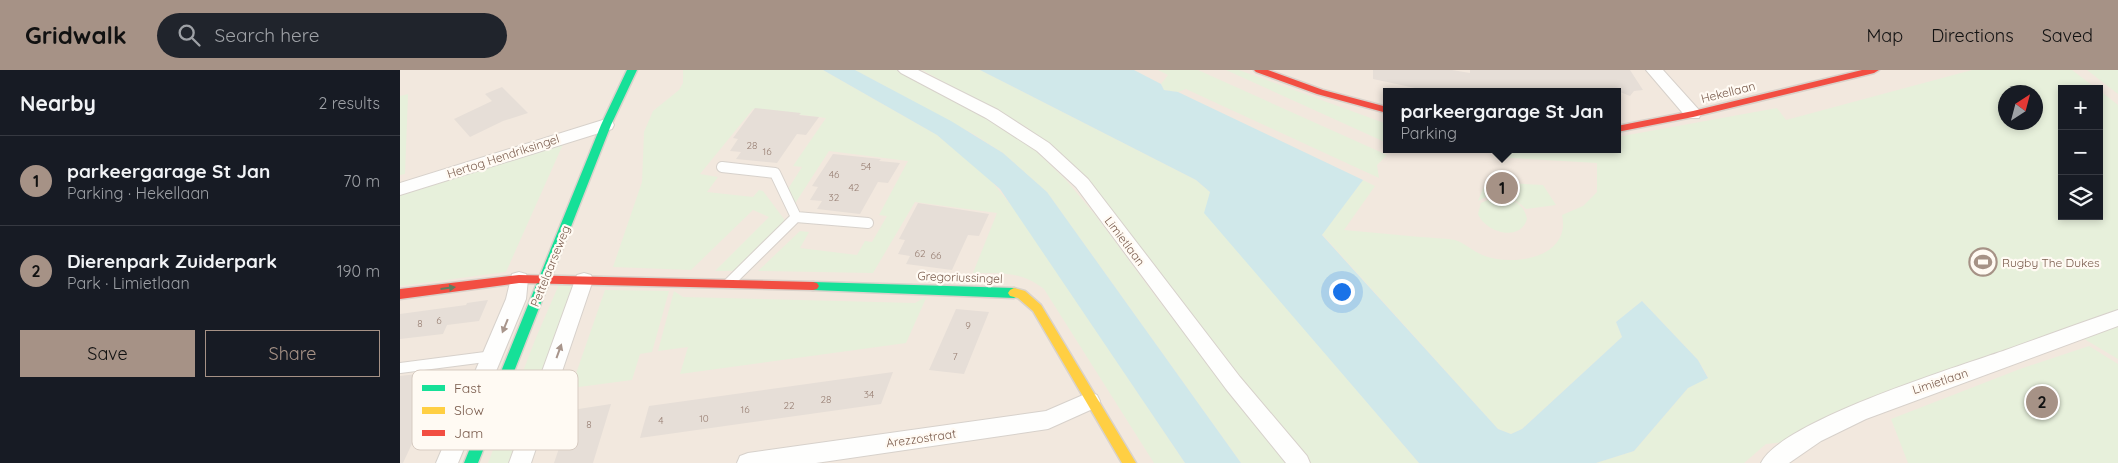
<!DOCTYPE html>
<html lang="en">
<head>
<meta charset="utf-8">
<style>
	body { margin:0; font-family:Quicksand,sans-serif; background:#20242c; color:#f1f3f6 }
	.controls { position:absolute; right:15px; top:15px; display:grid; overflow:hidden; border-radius:0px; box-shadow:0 2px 8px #0003 }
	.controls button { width:45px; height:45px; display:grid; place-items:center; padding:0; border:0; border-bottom:1px solid #363941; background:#171b24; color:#f1f3f6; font:25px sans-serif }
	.compass { position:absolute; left:1598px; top:15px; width:45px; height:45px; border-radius:50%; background:#171b24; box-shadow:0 2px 8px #0003; rotate:36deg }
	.you { position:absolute; left:941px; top:221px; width:18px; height:18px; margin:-12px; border:4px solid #fff; border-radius:50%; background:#1a73e8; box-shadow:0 0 0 8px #1a73e833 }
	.badge { display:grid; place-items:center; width:32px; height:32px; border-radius:50%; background:#a69286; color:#111; font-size:16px; font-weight:700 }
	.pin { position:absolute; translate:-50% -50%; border:2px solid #fff; box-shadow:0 1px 5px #0006 }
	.popup { position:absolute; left:983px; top:18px; width:238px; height:65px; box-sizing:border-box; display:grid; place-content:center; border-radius:0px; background:#171b24; filter:drop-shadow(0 1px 4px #0005); font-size:16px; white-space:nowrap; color:#9ea1a6 }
	.popup b { font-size:19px; color:#f1f3f6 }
	.popup::after { content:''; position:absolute; left:50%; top:100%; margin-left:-10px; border:10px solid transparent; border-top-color:#171b24 }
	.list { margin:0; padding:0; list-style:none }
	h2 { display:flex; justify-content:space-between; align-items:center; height:65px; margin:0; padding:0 20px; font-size:21px }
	h2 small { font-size:16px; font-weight:400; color:#9ea1a6 }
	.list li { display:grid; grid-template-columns:32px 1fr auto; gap:15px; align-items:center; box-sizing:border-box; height:90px; padding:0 20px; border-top:1px solid #363941 }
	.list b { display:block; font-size:19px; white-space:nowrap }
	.list p { margin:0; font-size:16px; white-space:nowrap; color:#9ea1a6 }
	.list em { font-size:16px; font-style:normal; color:#9ea1a6 }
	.actions { display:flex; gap:10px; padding:15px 20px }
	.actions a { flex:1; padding:11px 0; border:1px solid #a69286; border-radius:0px; text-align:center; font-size:18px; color:#a69286 }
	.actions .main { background:#a69286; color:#111 }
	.icon { flex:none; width:28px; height:28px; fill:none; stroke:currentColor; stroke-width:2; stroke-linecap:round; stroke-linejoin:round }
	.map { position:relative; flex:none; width:1718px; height:393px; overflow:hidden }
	header { display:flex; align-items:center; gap:30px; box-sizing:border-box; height:70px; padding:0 25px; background:#a69286; color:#111 }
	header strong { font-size:24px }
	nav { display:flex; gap:28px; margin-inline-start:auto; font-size:18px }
	.search { width:350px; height:45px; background:#20242c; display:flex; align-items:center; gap:12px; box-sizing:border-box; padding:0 18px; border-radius:28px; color:#9ea1a6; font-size:19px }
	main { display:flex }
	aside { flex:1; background:#171b24 }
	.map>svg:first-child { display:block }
</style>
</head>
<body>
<header>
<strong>Gridwalk</strong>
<div class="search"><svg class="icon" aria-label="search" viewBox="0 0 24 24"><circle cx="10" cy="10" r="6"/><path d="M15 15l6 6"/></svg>Search here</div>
<nav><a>Map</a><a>Directions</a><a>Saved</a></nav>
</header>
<main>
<aside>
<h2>Nearby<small>2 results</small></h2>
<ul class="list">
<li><span class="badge">1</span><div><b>parkeergarage St Jan</b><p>Parking · Hekellaan</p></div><em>70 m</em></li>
<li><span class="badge">2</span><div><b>Dierenpark Zuiderpark</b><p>Park · Limietlaan</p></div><em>190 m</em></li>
</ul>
<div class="actions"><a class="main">Save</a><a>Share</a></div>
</aside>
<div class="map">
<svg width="1718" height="393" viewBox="0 0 1718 393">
	<rect width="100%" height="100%" fill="#f9f5f0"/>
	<!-- residential -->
	<path fill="#f2e8de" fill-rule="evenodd" d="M0,0H1718V393H0ZM1662,19H1699V146H1662ZM987,22H1217V79H987ZM1606,22H1636V52H1606Z"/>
	<!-- green -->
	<path fill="#e7f0db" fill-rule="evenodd" d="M283,0H423L537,65L588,107L615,140L785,393H754L644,219C620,201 602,203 573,203L597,143L515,132L473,203L358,201L400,161L409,162L400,178L457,185L465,171L472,172L487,146L479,145L508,91L429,81L394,135L388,119L402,97L393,96L426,48L353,39L300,104L318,107L307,122L353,127L359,120L363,121L384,149L383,156L336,201H315L369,147L353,140L291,200L213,197L242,112L244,62L253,41L279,20L283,13Z
		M455,0H497L592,51L637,82L666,110L696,146L762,235L890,393H841L647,122L603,83L575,65Z
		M522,0H580L796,110L810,122L805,143L1019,393H906L650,79L628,58Z
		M758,0H798L987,85L977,95L979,108L786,19L778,22L764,20L761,14L768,5Z
		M826,0H839L987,54V73Z
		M1572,0H1672L1697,19H1662V146H1699V20L1718,35V289L1669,260L1386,372L1366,374L1344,393H1196L1234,381L1288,318L1308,307L1298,290L1242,231L1216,252L1222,267L1122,359L1111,364L1098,359L922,164L963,110L975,116L944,160C970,162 995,165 1020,167C1031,168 1044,168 1055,170C1065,173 1076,184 1088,187C1118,196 1171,186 1162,145L1183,136L1197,122V93L1094,87L1096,79H1217V67L1377,38L1386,50ZM1606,22H1636V52H1606Z
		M1687,0H1718V24Z
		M8,24L5,104L0,105V26Z
		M164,72L106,202L0,216V125Z
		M1086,112L1143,115L1156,135L1126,139C1113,126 1094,120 1078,131Z
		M1094,127C1109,127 1124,132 1127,149C1120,173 1085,162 1078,144L1081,133Z
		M179,208L113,393H88L135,270L160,212Z
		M205,220L269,221L252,282L240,284L232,310L171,318Z
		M274,221L283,227L515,233L527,226L506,273L280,304L288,277L258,281Z
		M1689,276L1718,294V393H1508L1491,349L1620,299Z"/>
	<!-- water -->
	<path fill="#d0e8ea" d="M423,0H455L551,51L603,83L647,122L841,393H785L600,119L537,65Z
		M580,0H734L761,14L764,20L778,22L963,110L922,165L1098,359L1111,364L1122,359L1222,267L1216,252L1242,231L1298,290L1308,308L1288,318L1234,381L1196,393H1019L804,143L810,122L796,110Z"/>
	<!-- building -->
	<path fill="#e6ded7" d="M973,0H1052L1070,3V0H1230L1243,20L1234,21L1230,26L1220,22H1034L973,9Z
		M102,17L128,43L103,51L70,67L54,49L92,31L85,24Z
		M355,38L401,43L399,45L419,47L406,65L397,64L377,93L336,89L341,82L330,81L338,69L333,68Z
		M433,84L481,89L479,91L500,93L488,113L478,112L460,144L417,139L422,131L410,130L418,117L412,116Z
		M518,133L589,144L579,166L568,165L552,200L506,194L510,186L498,184L505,170L499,169Z
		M88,230L79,251L47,255L43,264L0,269V244L66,235L67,233Z
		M556,239L589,242L564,304L529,300Z
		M50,300L33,337H29L3,393H0V306Z
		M493,302L481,334L240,368L249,336Z
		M211,334L193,393H154L172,340Z"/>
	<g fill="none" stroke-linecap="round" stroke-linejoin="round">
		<!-- lane casing -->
		<g stroke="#d7d1cb" stroke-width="12">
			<path id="lane" d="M322,97L375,103L396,147
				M329,213L396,147L468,153
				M0,298L93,286"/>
		</g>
		<!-- street casing -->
		<g stroke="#d7d1cb" stroke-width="2">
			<path id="street" d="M498,0H518L598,40L649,73L688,109L840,307L907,386L910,393H886L826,319L676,117L637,81L586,48L501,3Z
				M1246,0H1263L1299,40L1301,44L1299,48H1287Z
				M206,49L212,51L214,55L212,59L0,125V113Z
				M119,202L126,204L128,209L126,229L58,393H36L106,229L112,204Z
				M184,203L191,205L193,210L131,393H109L175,210L177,205Z
				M1718,240V256L1466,349L1421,371L1389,393H1361C1380,352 1556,297 1603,281C1642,267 1680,253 1718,240Z
				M690,322L697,325L700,331L697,337L648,359L416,393H337L340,386L348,383L646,341Z"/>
		</g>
		<!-- fast casing -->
		<g stroke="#d9d2cb" stroke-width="3">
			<path id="fast" d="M227,0H237L211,55L78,393H64L201,55Z
				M413,212L614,218L618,220L620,223L618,226L614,228L413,220L409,219L407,216L409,213Z"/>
		</g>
		<!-- slow casing -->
		<g stroke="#d9d2cb" stroke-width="3">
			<path id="slow" d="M614,218L625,221L641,235L736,393H722L633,241L618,228L610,226L608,223L610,220Z"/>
		</g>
		<!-- jam casing -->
		<g stroke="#d9d2cb" stroke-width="3">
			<path id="jam" d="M854,0H868L923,20L987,37V43L917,24L856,2Z
				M1462,0H1479L1474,3L1293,47L1217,62V56L1293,41Z
				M119,205L413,212L417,213L419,216L417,219L413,220L119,213L0,229V219Z"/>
		</g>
		<!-- lane -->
		<use href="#lane" stroke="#fefefd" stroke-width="10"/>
		<!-- street -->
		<use href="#street" fill="#fefefd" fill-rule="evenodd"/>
		<!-- fast -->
		<use href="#fast" fill="#16e098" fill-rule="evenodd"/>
		<!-- slow -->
		<use href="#slow" fill="#ffcf43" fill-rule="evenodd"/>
		<!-- jam -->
		<use href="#jam" fill="#f24e42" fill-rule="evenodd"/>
	</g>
	<!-- one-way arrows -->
	<defs><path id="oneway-solid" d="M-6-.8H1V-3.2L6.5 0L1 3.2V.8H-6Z" transform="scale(1.25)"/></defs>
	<use fill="#617d60" href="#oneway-solid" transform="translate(48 218) rotate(-7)"/>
	<g fill="#a8958b">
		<use href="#oneway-solid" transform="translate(105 256) rotate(112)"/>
		<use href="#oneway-solid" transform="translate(159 281) rotate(-70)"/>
	</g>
	<!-- icons -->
	<defs>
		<g id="stadium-ring" transform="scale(1.4375)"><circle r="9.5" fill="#fffaf3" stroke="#a69286" stroke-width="1.5"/><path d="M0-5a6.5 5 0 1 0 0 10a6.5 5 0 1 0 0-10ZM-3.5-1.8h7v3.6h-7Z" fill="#a69286"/></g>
	</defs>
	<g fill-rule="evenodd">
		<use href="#stadium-ring" x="1583" y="192"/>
	</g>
	<g text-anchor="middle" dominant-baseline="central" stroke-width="4.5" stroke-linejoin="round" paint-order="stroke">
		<!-- number labels -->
		<g font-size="10" fill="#977e72">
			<text x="352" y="75">28</text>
			<text x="367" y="81">16</text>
			<text x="466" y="96">54</text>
			<text x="434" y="104">46</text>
			<text x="454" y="117">42</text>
			<text x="434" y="127">32</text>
			<text x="520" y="183">62</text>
			<text x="536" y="185">66</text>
			<text x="39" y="250">6</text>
			<text x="20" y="253">8</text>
			<text x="568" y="255">9</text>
			<text x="555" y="286">7</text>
			<text x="469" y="324">34</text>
			<text x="426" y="329">28</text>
			<text x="389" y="335">22</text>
			<text x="345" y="339">16</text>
			<text x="304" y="348">10</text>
			<text x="261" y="350">4</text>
			<text x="189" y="354">8</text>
		</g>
		<!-- street labels -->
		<g font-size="12" fill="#7a5c4d" stroke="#fffaf3">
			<text transform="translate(1328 22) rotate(-14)">Hekellaan</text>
			<text transform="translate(103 86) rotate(-18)">Hertog Hendriksingel</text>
			<text transform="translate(725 171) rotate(53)">Limietlaan</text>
			<text transform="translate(150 196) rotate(-68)">Pettelaarseweg</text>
			<text transform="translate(560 207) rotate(2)">Gregoriussingel</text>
			<text transform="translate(1540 311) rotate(-18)">Limietlaan</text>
			<text transform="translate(521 368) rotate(-8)">Arezzostraat</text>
		</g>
		<!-- poi labels -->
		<g font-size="12" fill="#7a5c4d" stroke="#fffaf3" text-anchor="start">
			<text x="1602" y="192">Rugby The Dukes</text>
		</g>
	</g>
	<!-- legend -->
	<rect x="12" y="300" width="166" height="80" rx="8" fill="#fffaf3" stroke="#d7cbc1" stroke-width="1"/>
	<rect x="22" y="315" width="23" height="6" fill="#16e098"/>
	<rect x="22" y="337" width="23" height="7" fill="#ffcf43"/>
	<rect x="22" y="360" width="23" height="6" fill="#f24e42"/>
	<g font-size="14" fill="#7a5c4d">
		<text x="54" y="323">Fast</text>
		<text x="54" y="345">Slow</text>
		<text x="54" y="368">Jam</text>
	</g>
</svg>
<div class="controls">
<button>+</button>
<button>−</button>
<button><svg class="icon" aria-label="layers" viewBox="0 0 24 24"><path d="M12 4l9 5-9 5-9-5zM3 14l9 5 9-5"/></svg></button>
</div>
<svg class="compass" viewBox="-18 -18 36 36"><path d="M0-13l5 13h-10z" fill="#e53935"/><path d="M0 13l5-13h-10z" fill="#9ea1a6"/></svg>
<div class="you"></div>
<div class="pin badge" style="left:1102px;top:118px">1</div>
<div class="popup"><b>parkeergarage St Jan</b>Parking</div>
<div class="pin badge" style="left:1642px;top:332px">2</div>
</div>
</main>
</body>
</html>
